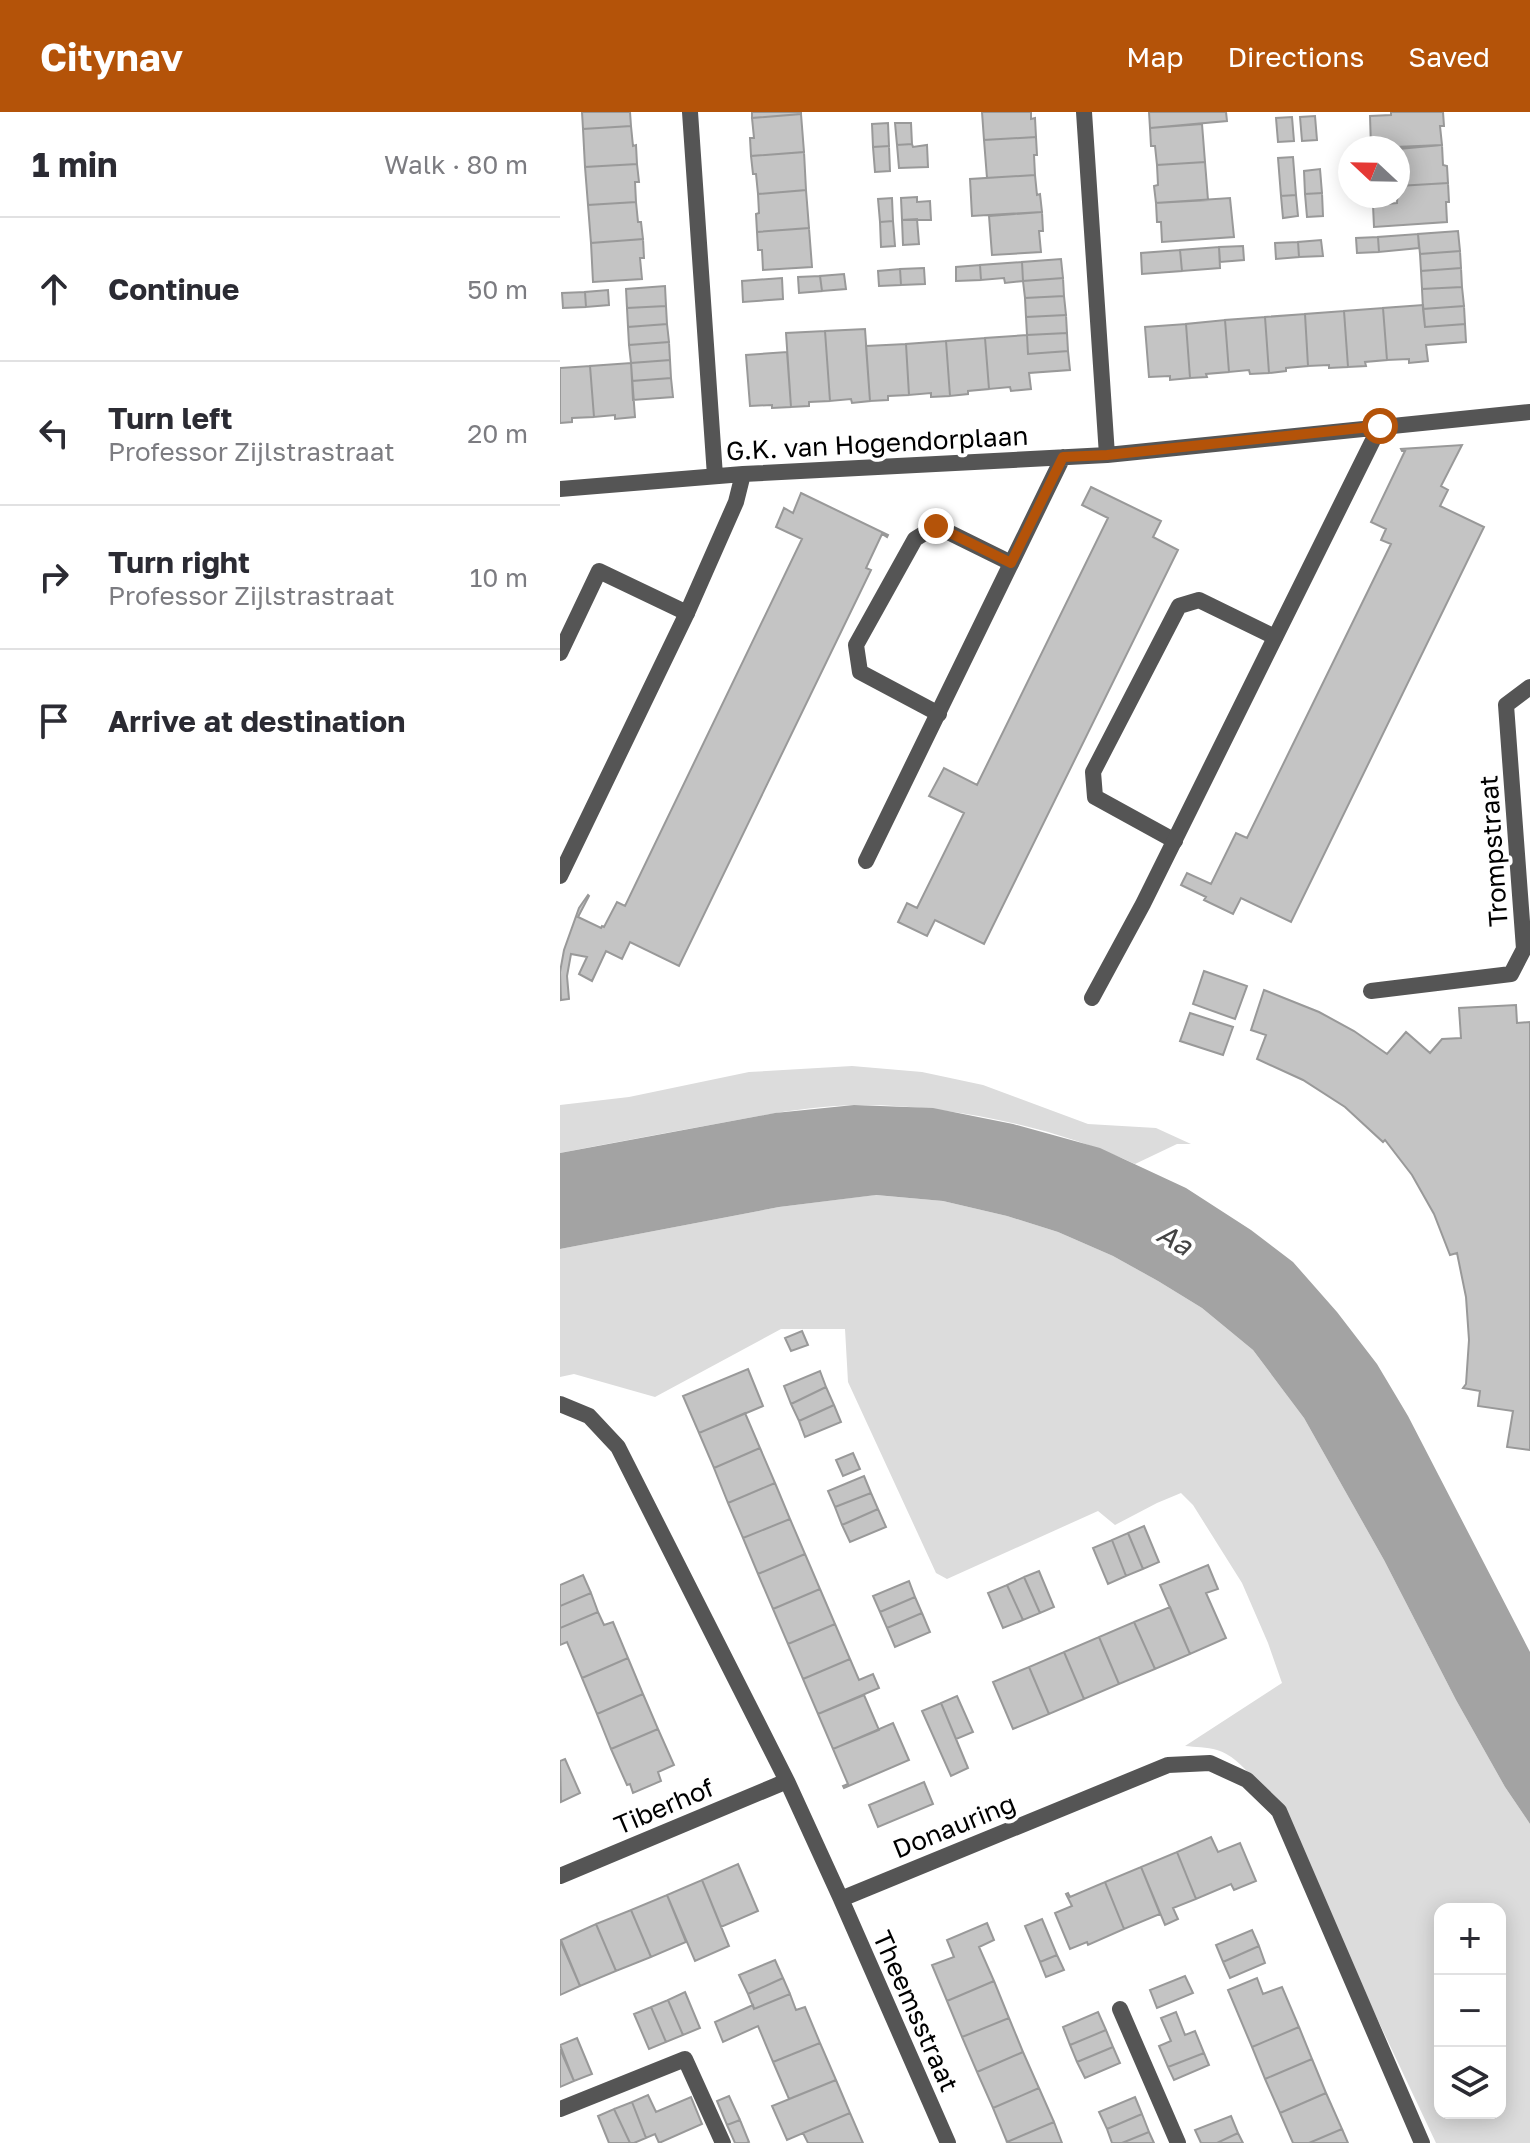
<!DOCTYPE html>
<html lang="en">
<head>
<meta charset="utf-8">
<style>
	body { margin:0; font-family:"Golos Text",sans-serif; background:#f2f2f3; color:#2b2b33 }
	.controls { position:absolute; right:24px; bottom:24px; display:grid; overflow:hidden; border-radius:16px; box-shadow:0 4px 20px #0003 }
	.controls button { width:72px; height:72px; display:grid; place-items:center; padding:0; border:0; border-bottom:2px solid #e1e1e2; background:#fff; color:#2b2b33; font:40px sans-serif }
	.compass { position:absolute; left:778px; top:24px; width:72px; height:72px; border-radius:50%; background:#fff; box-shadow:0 4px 20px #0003; rotate:292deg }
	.stop { position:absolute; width:24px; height:24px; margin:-18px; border:6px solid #b45309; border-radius:50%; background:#fff }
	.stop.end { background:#b45309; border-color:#fff; box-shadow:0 2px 8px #0008 }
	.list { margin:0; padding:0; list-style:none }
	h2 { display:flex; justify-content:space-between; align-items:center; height:104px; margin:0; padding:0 32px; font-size:34px }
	h2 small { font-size:26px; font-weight:400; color:#7c7c81 }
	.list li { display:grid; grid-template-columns:52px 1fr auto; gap:24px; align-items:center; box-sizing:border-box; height:144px; padding:0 32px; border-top:2px solid #e1e1e2 }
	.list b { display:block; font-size:30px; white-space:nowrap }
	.list p { margin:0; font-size:26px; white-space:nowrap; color:#7c7c81 }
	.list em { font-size:26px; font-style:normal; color:#7c7c81 }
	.icon { flex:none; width:44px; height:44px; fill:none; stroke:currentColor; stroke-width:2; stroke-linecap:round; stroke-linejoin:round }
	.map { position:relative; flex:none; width:970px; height:2031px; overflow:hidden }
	header { display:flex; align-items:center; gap:48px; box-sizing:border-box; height:112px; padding:0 40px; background:#b45309; color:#fff }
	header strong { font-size:38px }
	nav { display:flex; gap:44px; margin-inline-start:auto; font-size:28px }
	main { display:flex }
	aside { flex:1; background:#fff }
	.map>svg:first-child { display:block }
</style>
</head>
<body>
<header>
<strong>Citynav</strong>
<nav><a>Map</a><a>Directions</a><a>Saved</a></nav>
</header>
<main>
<aside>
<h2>1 min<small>Walk · 80 m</small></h2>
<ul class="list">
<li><svg class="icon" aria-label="ahead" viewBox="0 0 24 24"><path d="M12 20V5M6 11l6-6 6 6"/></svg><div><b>Continue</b></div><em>50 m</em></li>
<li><svg class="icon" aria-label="left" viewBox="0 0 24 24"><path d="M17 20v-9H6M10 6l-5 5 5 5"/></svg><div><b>Turn left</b><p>Professor Zijlstrastraat</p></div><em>20 m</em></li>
<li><svg class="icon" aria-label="right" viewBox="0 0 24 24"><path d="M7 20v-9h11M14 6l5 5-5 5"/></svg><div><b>Turn right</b><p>Professor Zijlstrastraat</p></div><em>10 m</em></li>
<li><svg class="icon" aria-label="arrive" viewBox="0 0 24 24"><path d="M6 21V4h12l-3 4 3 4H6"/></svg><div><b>Arrive at destination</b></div></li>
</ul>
</aside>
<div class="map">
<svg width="970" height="2031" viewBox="0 0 970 2031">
	<rect width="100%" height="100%" fill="#fff"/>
	<!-- green -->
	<path fill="#dcdcdc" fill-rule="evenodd" d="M292,954L362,960L423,973L528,1012L596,1016L631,1032H617L575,1052C492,1014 386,992 296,993C247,994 198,1004 150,1013C100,1022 50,1031 0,1041V993L69,985L189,960Z
		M315,1083L383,1089L447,1104L498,1120L553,1144L598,1169L642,1196L693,1238L744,1306L824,1448L896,1588L945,1675L970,1712V2031H876L729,1720C714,1695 686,1646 657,1638C647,1635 635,1635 625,1634L722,1571L708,1531L682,1471L633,1393L621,1381L597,1391L555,1413L538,1399L387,1467L376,1461L288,1270L285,1217H221L95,1285L14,1262L0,1265V1137L219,1095ZM880,1797H940V2001H880Z"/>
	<!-- water -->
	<path fill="#a3a3a3" d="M294,993L373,996L453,1012L540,1036L626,1076L691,1118L733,1150L777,1200L817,1252L848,1304L970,1540V1712L945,1675L896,1588L824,1448L744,1306L693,1238L642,1196L598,1169L553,1144L498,1120L447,1104L383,1089L316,1083L219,1095L0,1137V1041L215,1001Z"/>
	<!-- building -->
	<path fill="#c4c4c4" stroke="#999" stroke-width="2" d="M22,0H70L71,14L23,17Z
		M192,0H241V2L192,6Z
		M422,0H471V7L475,6L476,25L424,28Z
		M589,0H666L667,9L590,16Z
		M831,0H883L884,14H880L882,33L811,36L810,4L831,3Z
		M241,2L244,40L191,44L190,26H194L192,6Z
		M755,4L757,28L742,29L740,5Z
		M732,5L734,29L718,30L716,6Z
		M328,11L329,34L313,35L312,12Z
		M335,11H351L352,32L337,33Z
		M642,12L645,50L597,53L595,34H591L590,16Z
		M71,14L73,34L76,33L77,52L25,55L23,17Z
		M476,25L477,43H474L475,63L427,66L424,28Z
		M352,32L353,35L367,33L368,55L339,56L337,33Z
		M882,33L883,53L887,54L888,71L838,74V37Z
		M329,34L330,59L315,60L313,35Z
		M244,40L246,78L198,82L196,62H193L191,44Z
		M733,45L736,83L721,84L718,46Z
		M645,50L648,88L596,91L594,74L598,73L597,53Z
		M77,52L79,70H75L76,90L28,93L25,55Z
		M760,57L762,81L745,82L744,59Z
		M475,63L477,83L480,82L482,100L412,104L410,67Z
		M888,71L889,90H886L887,110L814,115L813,93L837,91L838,74Z
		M246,78L249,116L197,120L196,102L199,101L198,82Z
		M762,81L763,104L747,105L745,82Z
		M736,83L738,104L723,106L721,84Z
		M357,85V90L370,89L371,108H342L341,86Z
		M332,86L333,109L320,110L318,87Z
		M670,86L674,125L602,130L601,110H597L596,91Z
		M76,90L78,110H81L83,127L31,131L28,93Z
		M482,100L483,119H479L481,140L432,143L429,104Z
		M357,107L359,132L343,133L342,108Z
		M333,109L335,134L321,135L320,110Z
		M249,116L252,155L203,158L202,138H198L197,120Z
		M898,119L900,139L860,142L858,122Z
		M858,122L859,136L819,140L818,125Z
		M818,125L819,140L797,141L796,126Z
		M83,127L84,146H80L82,167L33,170L31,131Z
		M761,128L763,144L739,145L738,130Z
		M738,130L739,145L716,147L715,131Z
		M683,134L684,148L660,150L659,135Z
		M659,135L660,156L622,159L620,138Z
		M620,138L622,159L582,162L581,141Z
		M900,139L901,156L861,159L860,142Z
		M501,147L503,166L463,169L462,150Z
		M462,150L463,169L445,171L444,166L421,168L420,153Z
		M420,153L421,168L396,169V155Z
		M364,156L365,172L341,173L340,157Z
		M901,156L902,175L862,177L861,159Z
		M340,157L341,173L319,174L318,159Z
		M284,162L286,177L262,179L260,164Z
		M260,164L262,179L239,181L238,165Z
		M222,166L223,187L183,190L182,169Z
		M503,166L504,184L465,186L463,169Z
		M105,174L106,194L67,196L66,177Z
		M902,175L904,194L863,197L862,177Z
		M48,178L49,193L26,195L25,180Z
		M25,180L26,195L3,196L2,181Z
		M504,184L506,203L466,205L465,186Z
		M863,193L865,215L905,212L906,230L866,233L868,249L849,251V247L827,248L823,196Z
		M106,194L107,212L68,215L67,196Z
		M904,194L905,212L865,215L863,197Z
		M823,196L827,248L805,250L806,254L788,255L784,199Z
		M784,199L788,255L769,256V253L748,254L745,202Z
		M745,202L748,254L726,256V259L709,261L705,205Z
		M506,203L507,221L467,223L466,205Z
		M705,205L709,261L690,262L689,258L669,260L665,208Z
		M665,208L669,260L646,262L647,265L630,266L626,212Z
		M107,212L109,230L69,233L68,215Z
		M626,212L630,266L610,268V264L589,265L585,215Z
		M305,217L310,289L292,291L291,287L270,289L265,219Z
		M265,219L270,289L249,290V294L231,295L226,221Z
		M507,221L508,239L468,242L467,223Z
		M467,223L468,242L508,239L510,258L469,261L471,277L451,279L450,275L429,277L425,226Z
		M425,226L429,277L408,279V282L390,284L386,229Z
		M386,229L390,284L371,285V281L349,283L346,232Z
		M109,230L110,248L71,251L69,233Z
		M346,232L349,283L328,284V288L310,289L306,234Z
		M227,240L231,295L212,296V293L190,294L186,243Z
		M110,248L111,266L72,269L71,251Z
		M71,251L75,305L55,307V303L34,305L30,254Z
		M30,254L34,305L12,306V310L0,311V256Z
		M111,266L113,285L73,288L72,269Z
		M902,333L881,374L888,378L880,394L924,415L731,810L681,786L673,802L644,788L646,785L621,773L627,761L651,772L676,721L687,726L831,432L821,428L826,417L811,410L845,339H842L841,337Z
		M531,375L601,409L593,425L618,438L424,832L375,808L367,824L338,810L347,791L357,796L404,701L369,684L384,656L417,673L548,406L522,393Z
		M241,381L328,423L327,425L322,422L306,456L311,458L119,854L70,830L62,847L46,839L32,869L19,862L27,845L11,842L7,864L9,887L1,888L0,860L4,838L19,796L28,783L29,784L18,805L41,816L42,814L44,815L57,790L65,794L242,427L216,415L224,396L233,401Z
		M644,859L687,874L675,907L633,892Z
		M704,878L759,900L794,919L827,942L846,920L870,941L882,927L901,926L899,896L956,893L957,911L970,910V1338L947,1335L953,1299L918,1294L920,1279L903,1276L906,1272L909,1228L906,1185L897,1141L890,1143L874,1102L852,1063L825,1028L823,1030L785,995L743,968L697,947L706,923L691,918Z
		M630,901L673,915L663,943L620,929Z
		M242,1219L248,1233L231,1239L225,1226Z
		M188,1257L203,1294L139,1321L123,1284Z
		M260,1259L266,1275L231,1292L224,1274Z
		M266,1275L274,1293L239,1309L231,1292Z
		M274,1293L281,1310L245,1325L239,1309Z
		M185,1301L200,1336L154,1356L139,1321Z
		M200,1336L215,1371L168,1391L154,1356Z
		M293,1341L300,1357L283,1364L276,1348Z
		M304,1364L311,1381L275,1395L268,1379Z
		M215,1371L230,1407L183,1426L168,1391Z
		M311,1381L318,1397L282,1413L275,1395Z
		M318,1397L326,1415L290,1430L282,1413Z
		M230,1407L245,1442L198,1462L183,1426Z
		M584,1414L599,1450L583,1457L568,1421Z
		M568,1421L583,1457L566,1464L552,1428Z
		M552,1428L566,1464L548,1472L533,1436Z
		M245,1442L260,1477L213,1497L198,1462Z
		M648,1453L658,1477L646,1481L666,1526L630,1542L600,1473Z
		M479,1459L494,1495L480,1501L464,1465Z
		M23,1463L31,1481L0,1494V1473Z
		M464,1465L480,1501L463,1508L447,1473Z
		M349,1469L355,1485L320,1500L313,1484Z
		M447,1473L463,1508L443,1516L428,1481Z
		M260,1477L275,1512L228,1532L213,1497Z
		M31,1481L38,1500L0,1516V1494Z
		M355,1485L362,1501L327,1516L320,1500Z
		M610,1495L630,1542L595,1557L574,1510Z
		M38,1500L44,1513L53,1510L68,1546L22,1566L7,1530L0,1533V1516Z
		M362,1501L370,1520L335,1535L327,1516Z
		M574,1510L595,1557L559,1572L539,1525Z
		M275,1512L290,1547L243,1567L228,1532Z
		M539,1525L559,1572L524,1587L504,1540Z
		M504,1540L524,1587L489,1602L469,1555Z
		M68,1546L83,1582L37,1602L22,1566Z
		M290,1547L299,1568L313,1562L319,1576L258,1602L243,1567Z
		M469,1555L489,1602L453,1617L433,1570Z
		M83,1582L98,1617L51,1637L37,1602Z
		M304,1583L319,1618L273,1637L258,1602Z
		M397,1584L413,1620L396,1627L408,1656L381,1591Z
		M381,1591L408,1656L391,1664L362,1599Z
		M333,1611L349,1648L284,1676L283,1674L288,1672L273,1637Z
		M98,1617L114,1653L98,1660L101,1669L73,1681L70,1672L67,1673L51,1637Z
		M5,1647L20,1681L1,1690L0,1649Z
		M364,1670L373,1692L318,1715L309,1693Z
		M651,1725L658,1740L680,1731L696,1769L674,1778L671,1772L636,1787L617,1740Z
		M617,1740L636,1787L613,1796L618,1807L605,1813L581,1755Z
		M178,1752L198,1799L161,1815L142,1768Z
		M581,1755L600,1802L564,1817L545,1770Z
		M142,1768L169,1834L135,1849L107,1783Z
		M545,1770L564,1817L528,1833L527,1830L510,1837L495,1801L512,1794L506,1782L508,1781L510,1785Z
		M107,1783L126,1830L91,1845L71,1798Z
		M71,1798L91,1845L56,1859L36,1812Z
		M482,1807L497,1843L480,1850L465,1814Z
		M427,1811L434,1828L419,1835L434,1869L387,1889L372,1853L394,1845L387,1828Z
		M36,1812L56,1859L20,1874L1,1828Z
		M692,1818L699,1834L663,1850L656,1833Z
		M0,1828L20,1874L0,1883Z
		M699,1834L705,1851L670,1866L663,1850Z
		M497,1843L504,1858L486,1865L480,1850Z
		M215,1848L223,1866L188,1882L179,1863Z
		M625,1864L633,1881L597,1896L590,1878Z
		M223,1866L230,1882L194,1897L188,1882Z
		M697,1866L703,1882L722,1875L739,1915L692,1935L668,1878Z
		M434,1869L449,1906L402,1925L387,1889Z
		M125,1880L140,1916L123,1923L108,1888Z
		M230,1882L236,1898L245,1895L260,1931L213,1950L198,1914L163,1930L155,1910L193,1893L194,1897Z
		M108,1888L123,1923L106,1930L91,1895Z
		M91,1895L106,1930L89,1937L74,1902Z
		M538,1900L546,1918L510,1933L503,1915Z
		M616,1900L625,1923L635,1919L644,1941L608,1955L599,1934L611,1929L601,1906Z
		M449,1906L463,1940L417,1960L402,1925Z
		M739,1915L752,1947L705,1967L692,1935Z
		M546,1918L553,1935L517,1950L510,1933Z
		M17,1926L32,1962L14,1969L0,1933Z
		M260,1931L276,1968L229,1987L213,1950Z
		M553,1935L560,1951L525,1966L517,1950Z
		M0,1937L14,1969L0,1975Z
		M463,1940L479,1976L433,1996L417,1960Z
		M644,1941L649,1953L614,1968L608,1955Z
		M752,1947L766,1981L720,2001L705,1967Z
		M276,1968L290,2001L227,2028L212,1994Z
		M479,1976L494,2010L447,2030L433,1996Z
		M766,1981L782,2017L749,2031H733L720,2001Z
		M88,1983L96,2000L131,1985L142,2012L99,2031L95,2022L86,2026L72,1990Z
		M169,1984L180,2008L167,2013L157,1989Z
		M575,1985L582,2002L547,2017L539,2000Z
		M72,1990L86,2026L74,2031H70L54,1997Z
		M54,1997L70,2031H49L38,2004Z
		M290,2001L303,2031H248L243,2021Z
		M582,2002L589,2020L562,2031H552L547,2017Z
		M671,2004L678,2021L657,2031H641L635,2018Z
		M180,2008L189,2030L187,2031H175L167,2013Z
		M494,2010L502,2031H448L447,2030Z
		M782,2017L788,2031H749Z
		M589,2020L594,2031H562Z
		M678,2021L683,2031H657Z"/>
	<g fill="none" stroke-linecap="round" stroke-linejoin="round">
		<!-- lane -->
		<path stroke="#555" stroke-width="16" d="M0,541L39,459L127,501
			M379,602L300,560L296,533L355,427L376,414L451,451
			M615,729L535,685L533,660L619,494L639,488L715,525
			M811,879L951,862L964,837L946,593L970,575
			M560,1897L618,2031
			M0,1997L125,1947L163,2031"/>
		<!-- street -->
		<path stroke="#555" stroke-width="16" d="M130,0L155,364
			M524,0L547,343
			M0,377L183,362L547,343L970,300
			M306,749L503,345
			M0,764L127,501L176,390L183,362
			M532,886L583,792L820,314
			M0,1292L29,1304L58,1335L227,1669L281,1787L608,1653L650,1651L687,1668L719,1699L862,2031
			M0,1764L227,1669
			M281,1787L388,2031"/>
	</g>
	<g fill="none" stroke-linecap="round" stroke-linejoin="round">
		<!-- route -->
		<path stroke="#b45309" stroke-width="10" d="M376,414L451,451L503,345L547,343L820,314"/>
	</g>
	<g text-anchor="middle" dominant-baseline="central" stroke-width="8" stroke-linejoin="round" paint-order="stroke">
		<!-- street labels -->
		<g font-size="26" fill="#000" stroke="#fff">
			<text transform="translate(317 331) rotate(-3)">G.K. van Hogendorplaan</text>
			<text transform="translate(933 739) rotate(-94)">Trompstraat</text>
			<text transform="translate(104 1694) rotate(-23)">Tiberhof</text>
			<text transform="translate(394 1714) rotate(-22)">Donauring</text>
			<text transform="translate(356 1899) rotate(66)">Theemsstraat</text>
		</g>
		<!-- water labels -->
		<g font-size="28" font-style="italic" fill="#444" stroke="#fff">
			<text transform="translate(615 1127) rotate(30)">Aa</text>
		</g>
	</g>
</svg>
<div class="controls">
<button>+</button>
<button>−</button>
<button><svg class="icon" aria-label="layers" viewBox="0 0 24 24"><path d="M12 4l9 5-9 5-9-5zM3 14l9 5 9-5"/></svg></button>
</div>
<svg class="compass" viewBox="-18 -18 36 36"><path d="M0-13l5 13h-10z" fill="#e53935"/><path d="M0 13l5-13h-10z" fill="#7c7c81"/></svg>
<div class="stop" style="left:820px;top:314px"></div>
<div class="stop end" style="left:376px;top:414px"></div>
</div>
</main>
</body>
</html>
